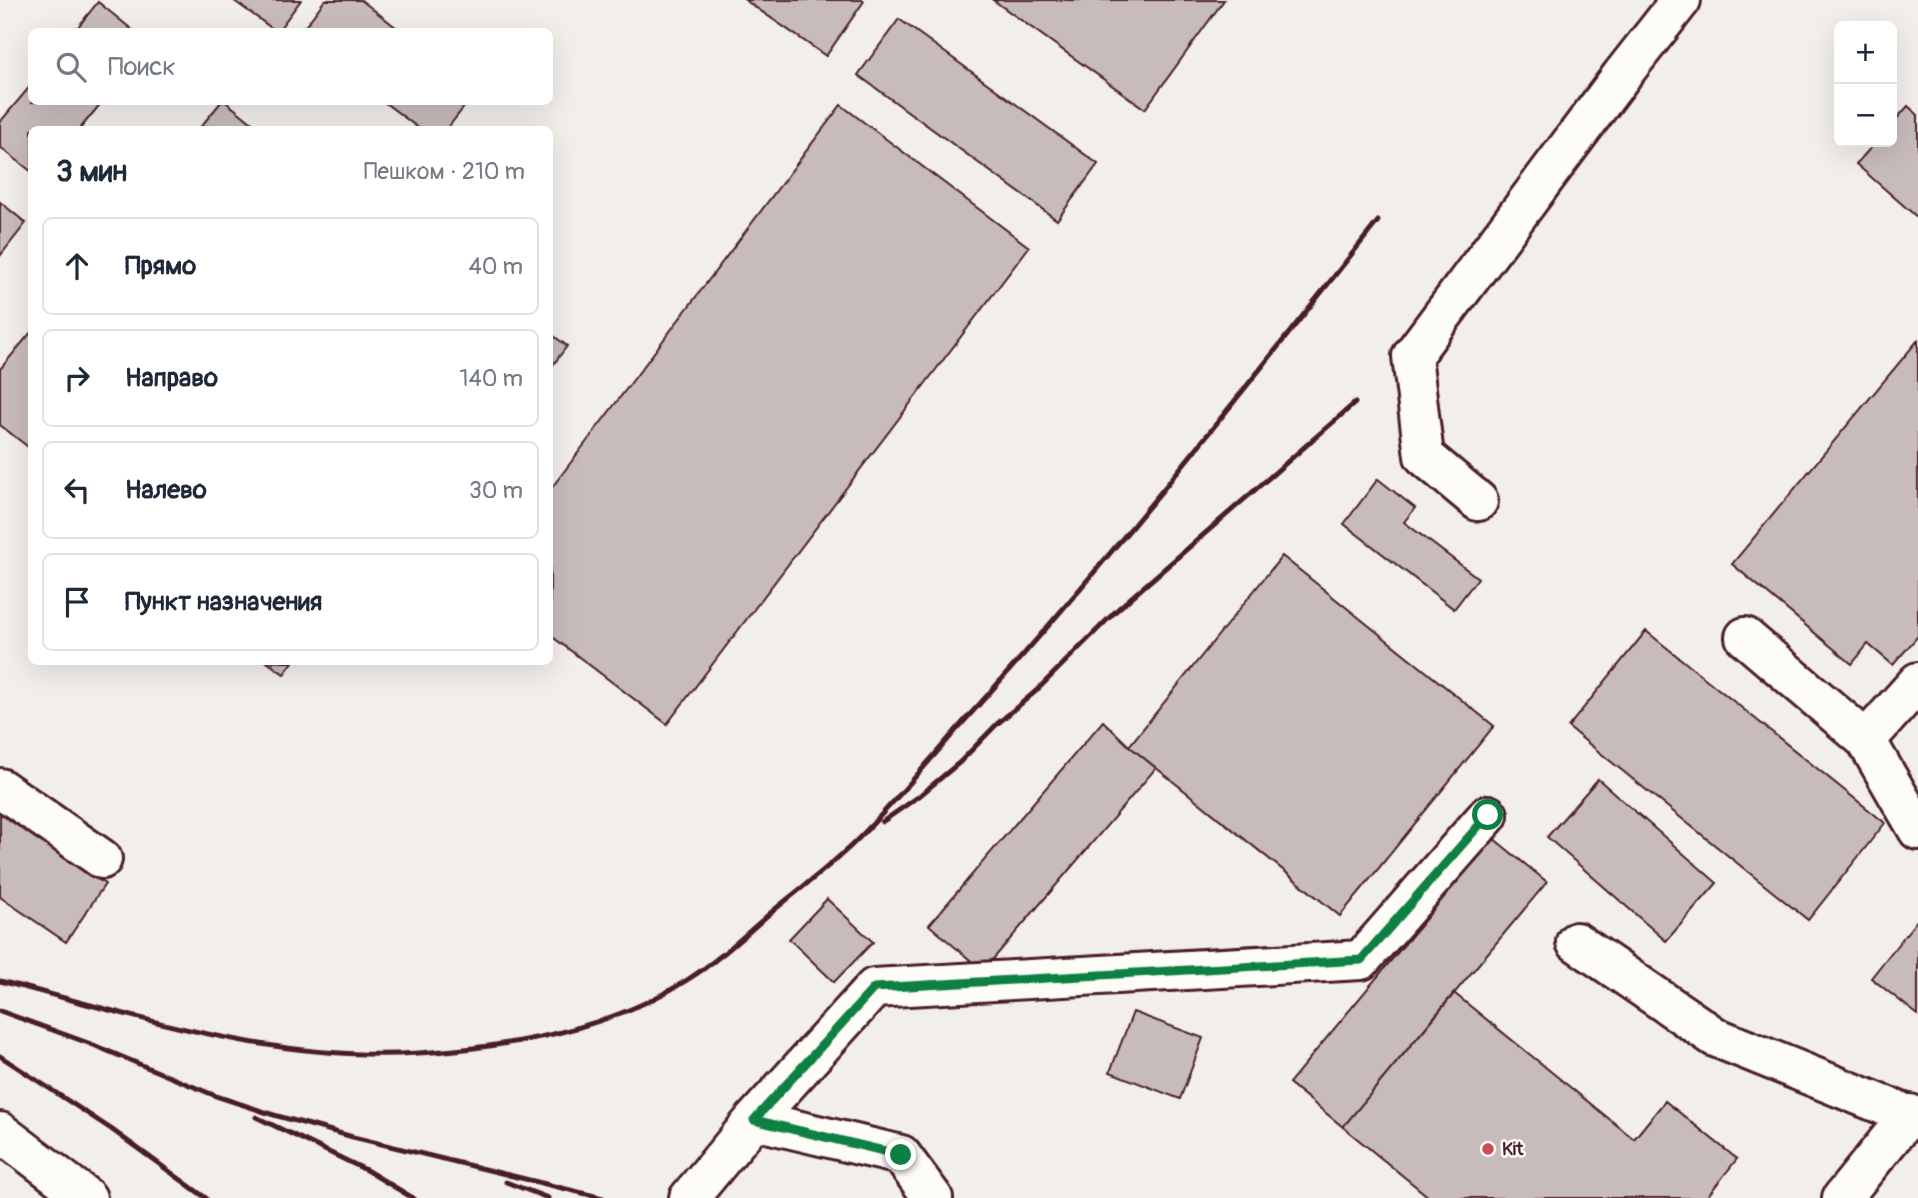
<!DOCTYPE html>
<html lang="ru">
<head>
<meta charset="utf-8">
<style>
	body { margin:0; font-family:Pangolin,sans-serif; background:#f2f2f3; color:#1f2937 }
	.controls { position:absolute; right:21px; top:21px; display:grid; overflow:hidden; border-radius:10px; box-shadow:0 7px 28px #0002 }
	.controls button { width:63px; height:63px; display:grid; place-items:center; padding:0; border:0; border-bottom:2px solid #e0e1e3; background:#fff; color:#1f2937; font:35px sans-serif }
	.stop { position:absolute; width:21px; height:21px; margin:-16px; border:5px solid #0b8043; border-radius:50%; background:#fff }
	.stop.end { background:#0b8043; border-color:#fff; box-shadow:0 2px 7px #0008 }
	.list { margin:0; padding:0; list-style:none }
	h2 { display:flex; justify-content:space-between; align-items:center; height:91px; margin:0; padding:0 28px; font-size:30px }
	h2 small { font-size:23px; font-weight:400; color:#747a83 }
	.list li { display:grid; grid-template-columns:46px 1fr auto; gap:21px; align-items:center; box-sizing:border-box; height:98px; margin:0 14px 14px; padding:0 14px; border:2px solid #e0e1e3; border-radius:10px }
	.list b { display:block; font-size:26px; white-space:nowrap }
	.list em { font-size:23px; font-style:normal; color:#747a83 }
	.icon { flex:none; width:38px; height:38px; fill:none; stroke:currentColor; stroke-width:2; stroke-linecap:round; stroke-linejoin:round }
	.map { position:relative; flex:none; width:1918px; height:1198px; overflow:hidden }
	.search { position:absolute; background:#fff; box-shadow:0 7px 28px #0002; left:28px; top:28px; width:525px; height:77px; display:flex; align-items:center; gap:18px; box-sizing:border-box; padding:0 24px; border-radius:10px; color:#747a83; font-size:26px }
	.panel { position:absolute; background:#fff; box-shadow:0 7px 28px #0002; left:28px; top:126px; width:525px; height:539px; border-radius:10px }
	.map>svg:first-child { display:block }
</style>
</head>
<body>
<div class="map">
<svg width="1918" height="1198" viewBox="0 0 1918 1198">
	<rect width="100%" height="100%" fill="#f2efeb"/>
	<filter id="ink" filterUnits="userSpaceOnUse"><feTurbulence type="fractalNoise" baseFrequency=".0143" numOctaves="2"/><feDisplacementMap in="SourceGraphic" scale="14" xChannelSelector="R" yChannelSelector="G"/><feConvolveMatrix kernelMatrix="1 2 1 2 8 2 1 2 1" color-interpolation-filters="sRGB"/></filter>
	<g filter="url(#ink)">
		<!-- building -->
		<path fill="#c8bbbb" stroke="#4a1f2b" stroke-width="2" d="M233,0H301L277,32Z
			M325,0H361L402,32H301Z
			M745,0H863L864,1L826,56Z
			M993,0H1224L1145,109Z
			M98,2L135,32H74Z
			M899,19L1098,164L1057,220L858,75Z
			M32,84V102H102L79,130H32V172L0,147V122Z
			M221,102H226L261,130H198Z
			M384,102H468L446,130H421Z
			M841,105L1029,247L667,724L550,635V490Z
			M1908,106L1918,115V218L1856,164L1876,142H1892V124Z
			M0,202L26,223L0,256Z
			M32,331V450L0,425V369Z
			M550,333L567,346L550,369Z
			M1918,340V636L1893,665L1868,644L1852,664L1732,564Z
			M1378,479L1415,508L1404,522L1478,578L1454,609L1344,524Z
			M1282,556L1494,726L1340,916L1129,746Z
			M1646,631L1885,823L1808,920L1568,727Z
			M267,662H293L284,674Z
			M1103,721L1129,746L1156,768L983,971L929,925Z
			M1598,779L1717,883L1666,941L1547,837Z
			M0,813L105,884L66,942L0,897Z
			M1493,838L1547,882L1343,1127L1289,1083Z
			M827,899L873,942L834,982L789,939Z
			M1918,919V1015L1871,978Z
			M1454,993L1634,1139L1665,1101L1737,1159L1706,1198H1430L1343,1127Z
			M1133,1012L1203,1038L1180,1099L1110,1072Z"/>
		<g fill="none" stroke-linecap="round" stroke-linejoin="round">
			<!-- minor casing -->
			<g stroke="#4a1f2b" stroke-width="44">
				<path id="minor" d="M1478,501L1424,456L1412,356L1622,75L1681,0
					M1745,637L1866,740L1918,830
					M1866,740L1918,682
					M0,788L102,859
					M1576,942L1715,1037L1918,1119
					M754,1120L901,1155L933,1198
					M0,1132L87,1198
					M689,1198L754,1120L874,988L1361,960L1488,815
					M1842,1198L1910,1114"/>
			</g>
			<!-- minor -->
			<use href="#minor" stroke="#fdfcf7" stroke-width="38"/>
			<!-- rail -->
			<path stroke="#4a1f2b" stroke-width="5" d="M882,822L918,797L960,762L997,724L1036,691L1118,609L1355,403
				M0,981C137,1016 276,1063 419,1053C510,1047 608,1030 687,980C716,962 742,938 768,915C799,889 833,865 861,836C898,799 931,758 966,719C1111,559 1244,390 1378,221
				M0,1011L91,1044L216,1096L274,1115L353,1137L603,1198
				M0,1056L111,1129L206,1198
				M256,1117L366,1170L413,1198
				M506,1182L548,1198"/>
		</g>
	</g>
	<g fill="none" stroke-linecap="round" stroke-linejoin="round" filter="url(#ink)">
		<!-- route -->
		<path stroke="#0b8043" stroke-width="9" d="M901,1155L754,1120L874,988L1361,960L1488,815"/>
	</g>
	<!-- markers -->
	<circle fill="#d1495b" stroke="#fdfcf7" stroke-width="2.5" cx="1488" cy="1149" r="7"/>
	<g text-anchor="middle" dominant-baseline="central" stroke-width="5" stroke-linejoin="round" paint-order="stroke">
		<!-- poi labels -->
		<g font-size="18" font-weight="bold" fill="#4a1f2b" stroke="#fdfcf7" text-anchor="start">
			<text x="1502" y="1149">Kit</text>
		</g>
	</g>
</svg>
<div class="controls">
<button>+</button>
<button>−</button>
</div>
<div class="stop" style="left:1488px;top:815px"></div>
<div class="stop end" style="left:901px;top:1155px"></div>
<div class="search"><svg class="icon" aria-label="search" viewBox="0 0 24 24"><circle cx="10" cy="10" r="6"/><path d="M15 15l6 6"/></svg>Поиск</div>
<section class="panel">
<h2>3 мин<small>Пешком · 210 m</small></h2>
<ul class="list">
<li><svg class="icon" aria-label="ahead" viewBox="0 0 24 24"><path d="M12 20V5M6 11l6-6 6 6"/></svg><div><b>Прямо</b></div><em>40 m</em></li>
<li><svg class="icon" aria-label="right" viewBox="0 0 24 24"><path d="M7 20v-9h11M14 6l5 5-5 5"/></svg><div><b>Направо</b></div><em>140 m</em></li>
<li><svg class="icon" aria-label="left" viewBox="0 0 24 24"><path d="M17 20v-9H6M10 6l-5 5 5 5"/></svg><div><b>Налево</b></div><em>30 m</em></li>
<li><svg class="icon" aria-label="arrive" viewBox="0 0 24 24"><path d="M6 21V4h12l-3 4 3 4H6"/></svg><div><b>Пункт назначения</b></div></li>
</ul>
</section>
</div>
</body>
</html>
